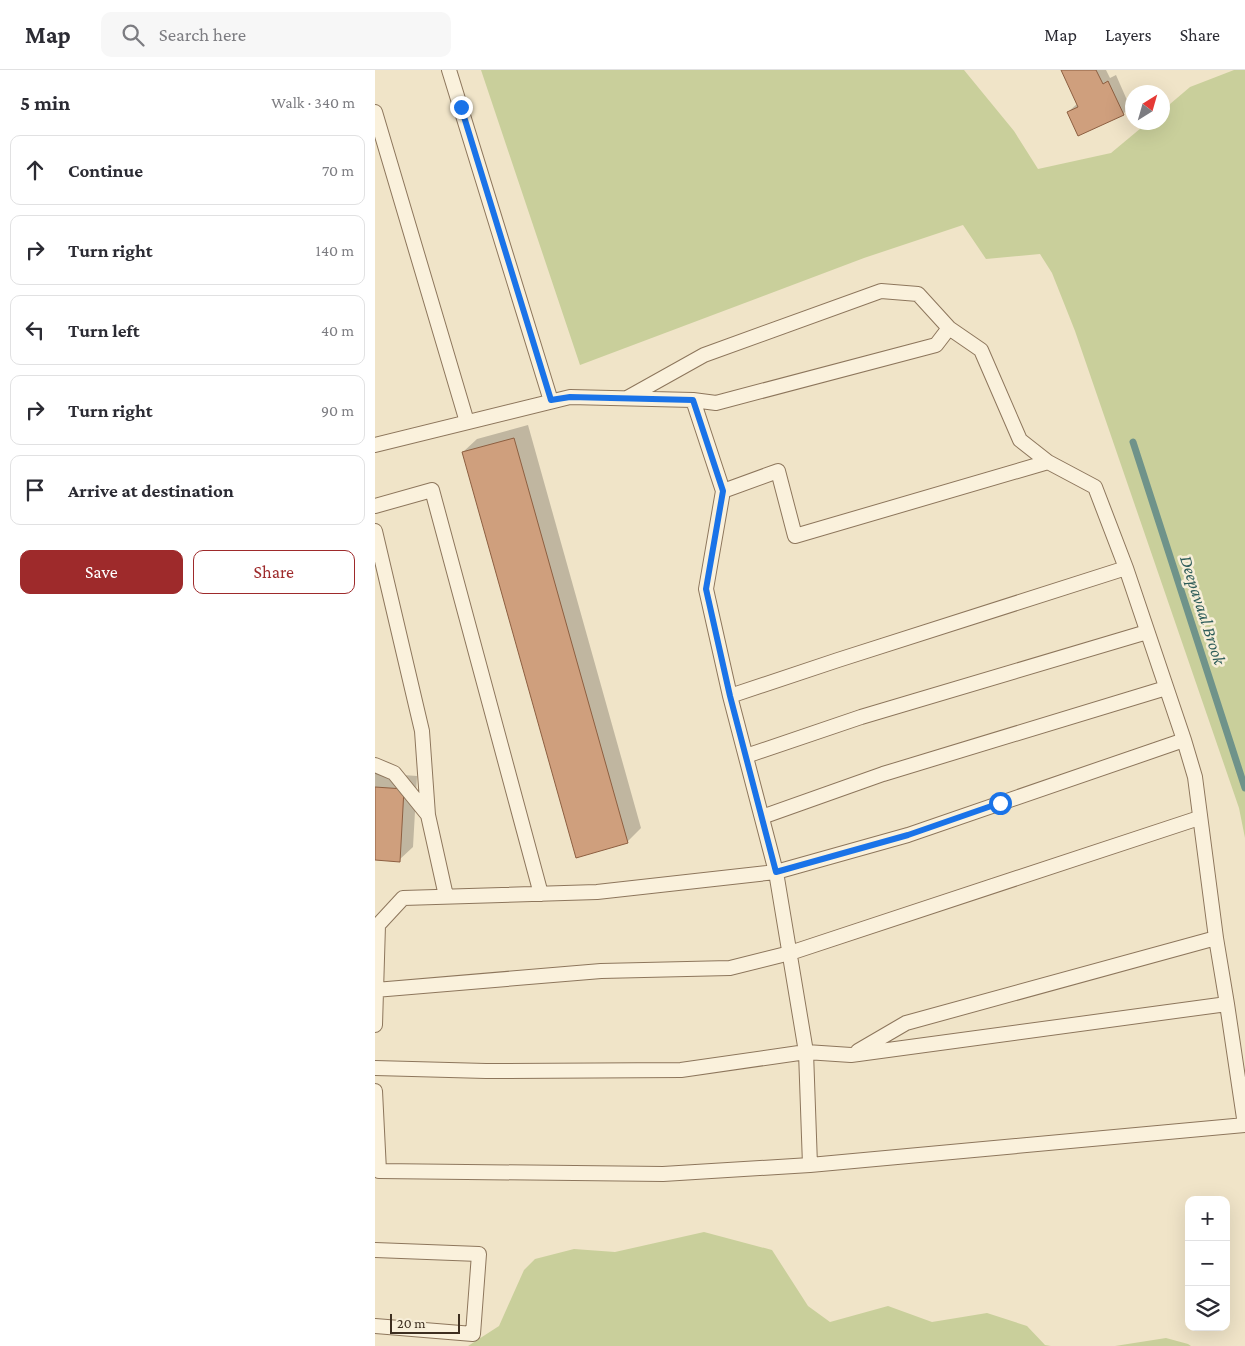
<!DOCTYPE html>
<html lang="en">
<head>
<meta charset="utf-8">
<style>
	body { margin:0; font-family:"Crimson Pro",serif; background:#f7f7f7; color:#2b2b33 }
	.controls { position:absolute; right:15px; bottom:15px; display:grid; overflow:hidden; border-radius:10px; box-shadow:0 5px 20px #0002 }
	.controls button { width:45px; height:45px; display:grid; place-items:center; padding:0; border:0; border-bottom:1px solid #e1e1e2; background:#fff; color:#2b2b33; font:25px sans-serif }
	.compass { position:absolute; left:750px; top:15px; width:45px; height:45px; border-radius:50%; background:#fff; box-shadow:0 5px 20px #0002; rotate:37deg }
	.scale { position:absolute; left:15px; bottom:12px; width:70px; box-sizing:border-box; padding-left:5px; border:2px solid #3d2e20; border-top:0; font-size:14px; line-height:18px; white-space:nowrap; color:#3d2e20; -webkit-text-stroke:4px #f7eed8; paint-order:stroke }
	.stop { position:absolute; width:15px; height:15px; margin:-11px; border:4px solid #1a73e8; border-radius:50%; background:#fff }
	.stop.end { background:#1a73e8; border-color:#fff; box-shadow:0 1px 5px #0008 }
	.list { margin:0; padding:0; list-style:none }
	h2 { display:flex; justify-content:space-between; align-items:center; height:65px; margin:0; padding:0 20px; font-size:21px }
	h2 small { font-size:16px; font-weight:400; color:#7c7c81 }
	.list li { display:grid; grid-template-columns:32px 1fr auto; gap:15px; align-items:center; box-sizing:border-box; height:70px; margin:0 10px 10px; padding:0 10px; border:1px solid #e1e1e2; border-radius:10px }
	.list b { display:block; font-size:19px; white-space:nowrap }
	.list em { font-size:16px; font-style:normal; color:#7c7c81 }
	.actions { display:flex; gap:10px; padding:15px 20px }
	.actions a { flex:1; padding:11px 0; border:1px solid #9e2a2b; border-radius:10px; text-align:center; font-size:18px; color:#9e2a2b }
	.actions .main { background:#9e2a2b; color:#fff }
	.icon { flex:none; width:28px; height:28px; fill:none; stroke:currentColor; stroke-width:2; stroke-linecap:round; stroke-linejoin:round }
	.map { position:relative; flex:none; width:870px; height:1276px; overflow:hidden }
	header { display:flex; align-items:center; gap:30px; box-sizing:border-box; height:70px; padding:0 25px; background:#fff; border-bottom:1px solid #e1e1e2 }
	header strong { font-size:24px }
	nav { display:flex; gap:28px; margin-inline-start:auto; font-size:18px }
	.search { width:350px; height:45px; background:#f7f7f7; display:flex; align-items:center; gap:12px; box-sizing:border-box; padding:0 18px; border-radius:10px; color:#7c7c81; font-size:19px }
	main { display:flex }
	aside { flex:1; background:#fff }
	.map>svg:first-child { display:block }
</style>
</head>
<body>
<header>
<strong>Map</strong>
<div class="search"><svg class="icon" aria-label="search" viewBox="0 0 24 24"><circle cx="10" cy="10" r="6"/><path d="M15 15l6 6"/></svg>Search here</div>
<nav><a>Map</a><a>Layers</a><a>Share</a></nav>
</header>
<main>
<aside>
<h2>5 min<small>Walk · 340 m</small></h2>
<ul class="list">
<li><svg class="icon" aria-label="ahead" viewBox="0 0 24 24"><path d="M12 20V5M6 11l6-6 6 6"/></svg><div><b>Continue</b></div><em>70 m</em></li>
<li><svg class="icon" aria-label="right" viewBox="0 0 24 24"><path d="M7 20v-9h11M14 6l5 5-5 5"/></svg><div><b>Turn right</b></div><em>140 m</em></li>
<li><svg class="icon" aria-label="left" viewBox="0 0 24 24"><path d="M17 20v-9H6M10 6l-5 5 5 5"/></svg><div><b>Turn left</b></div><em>40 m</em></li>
<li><svg class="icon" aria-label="right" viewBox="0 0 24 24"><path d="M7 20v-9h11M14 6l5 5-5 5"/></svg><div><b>Turn right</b></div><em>90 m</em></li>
<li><svg class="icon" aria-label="arrive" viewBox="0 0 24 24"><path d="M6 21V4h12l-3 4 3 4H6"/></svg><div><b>Arrive at destination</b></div></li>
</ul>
<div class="actions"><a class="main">Save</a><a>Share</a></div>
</aside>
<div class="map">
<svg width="870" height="1276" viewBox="0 0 870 1276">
	<rect width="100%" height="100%" fill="#f0e4c8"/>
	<!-- green -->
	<path fill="#c9cf9b" d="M106,0H589L639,61L663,99L736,83L772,53L788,52V40L815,17L859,0H870V768L864,738L700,261L677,203L665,184L611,189L588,155L489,188L205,295Z
		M329,1162L397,1180L433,1236L455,1252L513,1236L557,1252L612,1243L652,1256L670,1275L676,1276H93L124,1256L149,1200L160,1189L199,1179L240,1182Z
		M791,1268L813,1274L816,1276H740Z"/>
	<!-- shadow -->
	<path fill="#0003" d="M687,0H731L735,8L741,5L755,37L748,44L693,42L702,34Z
		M153,355L266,758L252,772L88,382L102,369Z
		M0,703L42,706L38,777L24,790L0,789Z"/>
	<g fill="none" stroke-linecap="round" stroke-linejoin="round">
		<!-- stream -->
		<path stroke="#6f938a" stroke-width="7" d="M758,372L870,718"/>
	</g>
	<!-- building -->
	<path fill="#cf9f7d" stroke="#8d5f41" d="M686,0H721L728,14L733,11L749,45L703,66L692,42L703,37Z
		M139,368L253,773L201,788L87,382Z
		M0,717L29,719L25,792L0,790Z"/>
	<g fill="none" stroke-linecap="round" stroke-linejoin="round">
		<!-- lane casing -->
		<g stroke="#8d765c" stroke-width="16">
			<path id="lane" d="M74,0L176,331
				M0,42L92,352
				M252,328L329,285L506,221L543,224L574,258L561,275L341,333L318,330
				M0,375L195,327L318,330L348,421L331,519L355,626L401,802L431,982L435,1095
				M348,421L403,401L420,466L673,392
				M0,436L57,420L166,824
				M0,461L47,661L53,745
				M355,626L463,590L751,498
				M371,686L486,647L772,562
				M0,695L19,703L53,745L71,826
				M387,747L508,704L791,618
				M0,920L226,901L355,898L415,883L824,748
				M0,955L3,855L28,828L222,822L401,802L533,765L809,670
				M483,981L531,953L841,868
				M0,998L111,1001L306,1000L431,982L476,985L852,934
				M0,1021L4,1101L288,1104L435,1095L870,1055L852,934L841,868L820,707L809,670L751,498L720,417L673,392L645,370L606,280L574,258
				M0,1180L104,1184L98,1264L0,1256"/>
		</g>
		<!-- lane -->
		<use href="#lane" stroke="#faf1dc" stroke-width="14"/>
	</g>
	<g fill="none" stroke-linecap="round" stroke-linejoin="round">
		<!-- route -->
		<path stroke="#1a73e8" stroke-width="6" d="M86,37L176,330L195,327L318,330L348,421L331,519L355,626L401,802L533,765L625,733"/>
	</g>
	<g text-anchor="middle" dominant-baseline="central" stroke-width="5" stroke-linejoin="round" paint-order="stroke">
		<!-- water labels -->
		<g font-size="18" font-style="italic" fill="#2f5d5a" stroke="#f7eed8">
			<text transform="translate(828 540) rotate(72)">Deepavaal Brook</text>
		</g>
	</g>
</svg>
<div class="controls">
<button>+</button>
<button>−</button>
<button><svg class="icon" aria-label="layers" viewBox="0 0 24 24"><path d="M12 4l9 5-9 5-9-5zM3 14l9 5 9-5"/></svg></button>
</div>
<svg class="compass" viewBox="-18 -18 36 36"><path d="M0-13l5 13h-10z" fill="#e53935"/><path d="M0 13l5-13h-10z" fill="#7c7c81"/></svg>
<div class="scale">20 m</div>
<div class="stop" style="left:625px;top:733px"></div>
<div class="stop end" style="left:86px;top:37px"></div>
</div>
</main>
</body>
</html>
